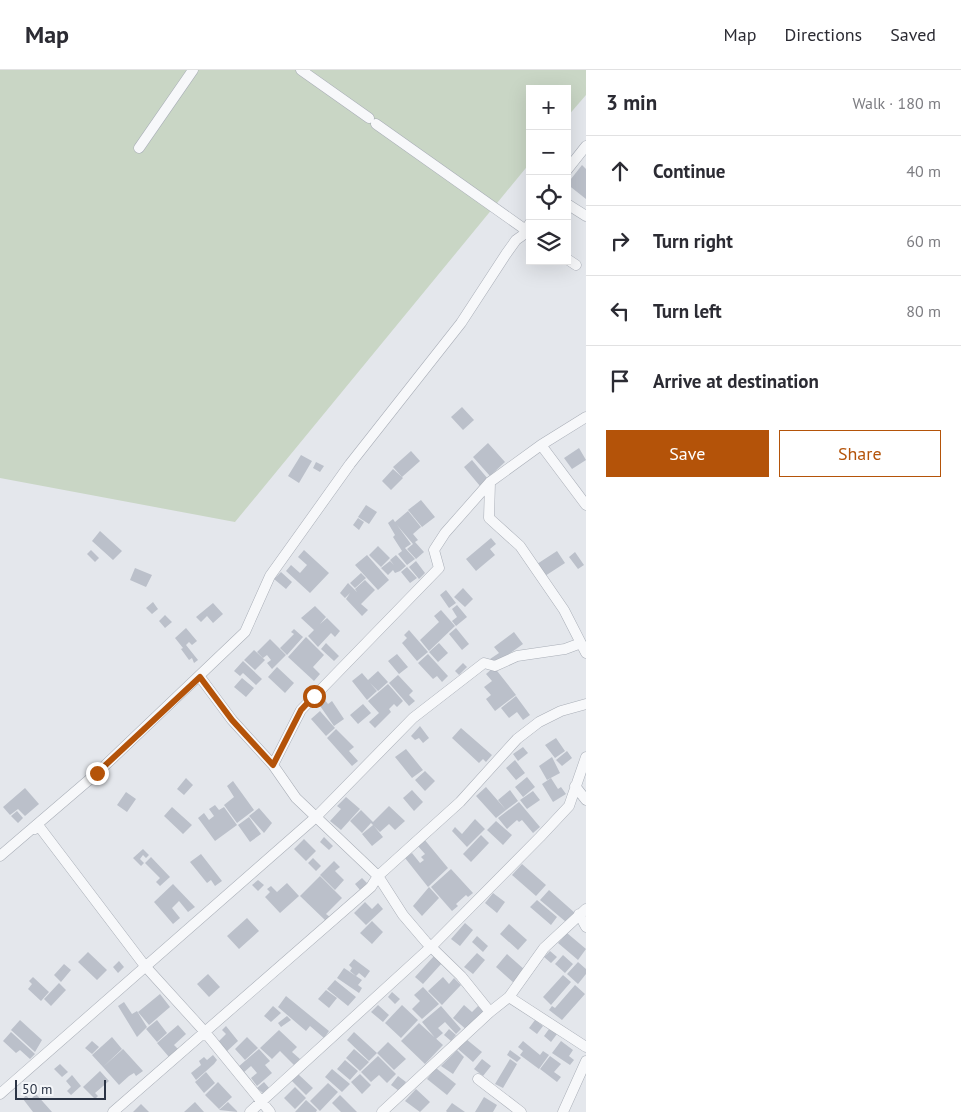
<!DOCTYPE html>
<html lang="en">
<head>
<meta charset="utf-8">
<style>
	body { margin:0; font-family:"PT Sans",sans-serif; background:#f7f7f7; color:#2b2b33 }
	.controls { position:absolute; right:15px; top:15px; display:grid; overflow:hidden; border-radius:0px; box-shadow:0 5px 20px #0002 }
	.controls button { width:45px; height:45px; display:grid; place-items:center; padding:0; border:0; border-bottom:1px solid #e1e1e2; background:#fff; color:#2b2b33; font:25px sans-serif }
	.scale { position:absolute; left:15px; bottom:12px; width:91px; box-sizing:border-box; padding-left:5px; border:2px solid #2b3445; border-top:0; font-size:14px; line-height:18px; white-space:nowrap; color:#2b3445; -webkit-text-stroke:4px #f4f6f9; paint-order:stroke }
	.stop { position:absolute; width:15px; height:15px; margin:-11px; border:4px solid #b45309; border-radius:50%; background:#fff }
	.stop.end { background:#b45309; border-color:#fff; box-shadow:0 1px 5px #0008 }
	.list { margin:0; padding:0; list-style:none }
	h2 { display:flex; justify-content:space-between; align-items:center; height:65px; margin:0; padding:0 20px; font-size:21px }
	h2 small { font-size:16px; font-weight:400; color:#7c7c81 }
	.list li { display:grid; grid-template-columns:32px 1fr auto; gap:15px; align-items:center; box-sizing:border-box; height:70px; padding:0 20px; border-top:1px solid #e1e1e2 }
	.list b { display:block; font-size:19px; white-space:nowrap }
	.list em { font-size:16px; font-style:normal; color:#7c7c81 }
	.actions { display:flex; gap:10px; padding:15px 20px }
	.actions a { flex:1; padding:11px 0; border:1px solid #b45309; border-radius:0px; text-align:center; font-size:18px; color:#b45309 }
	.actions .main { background:#b45309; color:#fff }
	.icon { flex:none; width:28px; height:28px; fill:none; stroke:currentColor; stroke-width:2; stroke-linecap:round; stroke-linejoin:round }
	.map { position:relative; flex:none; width:586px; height:1042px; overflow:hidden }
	header { display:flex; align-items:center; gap:30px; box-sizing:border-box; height:70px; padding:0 25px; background:#fff; border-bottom:1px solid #e1e1e2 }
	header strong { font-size:24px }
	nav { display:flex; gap:28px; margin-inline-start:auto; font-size:18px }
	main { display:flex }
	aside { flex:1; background:#fff }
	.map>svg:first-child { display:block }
</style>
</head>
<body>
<header>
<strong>Map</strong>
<nav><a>Map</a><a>Directions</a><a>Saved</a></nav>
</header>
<main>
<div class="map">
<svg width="586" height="1042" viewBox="0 0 586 1042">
	<rect width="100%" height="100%" fill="#e4e7ec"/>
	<!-- green -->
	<path fill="#c9d6c5" d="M0,0H586V25L567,47V19H530V93L235,452L0,408Z"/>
	<!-- building -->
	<path fill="#bbc0ca" d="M582,95L586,99V129L567,114Z
		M462,337L474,350L463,360L451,347Z
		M488,373L505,392L490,406L473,387Z
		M579,378L586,390L572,399L564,388Z
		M411,381L420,391L402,407L393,397Z
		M301,385L312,391L299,413L288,406Z
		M472,390L488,409L480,416L464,397Z
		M316,392L324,396L320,402L313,398Z
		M393,399L403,408L391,420L382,411Z
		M421,430L435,447L422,457L408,440Z
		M366,435L377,442L369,454L358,447Z
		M408,441L421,457L413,464L418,470L415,472L424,482L416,489L407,479L413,474L397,455L411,474L405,478L415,489L407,495L398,484L402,481L393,467L395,465L388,453L393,449L395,452Z
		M358,448L364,452L359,460L353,455Z
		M100,461L122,481L113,490L92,471Z
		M491,468L496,474L490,479L495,485L476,501L466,489Z
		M378,476L390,488L381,497L369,485Z
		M91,480L99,488L95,492L87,484Z
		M304,480L329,503L310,523L286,501L291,495L300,503L307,495L298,487Z
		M557,481L565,493L545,506L537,494Z
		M575,482L584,495L578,499L569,487Z
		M367,485L389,510L378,520L355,495Z
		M396,485L406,496L400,501L395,503L393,500L388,505L381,498L390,491L394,495L390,490Z
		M416,491L425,503L419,509L409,497Z
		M407,497L417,508L410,513L401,502Z
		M135,498L152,505L146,517L130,510Z
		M281,502L292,512L286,519L274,509Z
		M361,503L366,508L355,518L350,513Z
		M365,510L375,520L361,534L368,540L362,546L346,529L350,523L345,528L340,523L348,513L357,522L355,519Z
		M463,518L473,529L465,537L454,527Z
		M446,520L456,533L449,538L440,525Z
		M153,532L158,539L152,544L146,538Z
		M213,533L223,544L213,553L207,546L201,552L196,547Z
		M457,535L467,547L456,556L452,551L457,547L452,539Z
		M315,536L326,547L320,554L327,548L340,561L335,567L331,563L318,577L308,566L314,560L301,548Z
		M441,540L455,556L429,581L420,570L439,552L434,546Z
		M165,545L172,552L165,558L159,551Z
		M186,558L197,571L192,575L189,572L186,575L198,590L194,593L192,588L189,590L181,579L183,578L175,568Z
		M456,558L469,574L462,580L449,564Z
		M294,559L303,567L287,585L280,578L294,564L291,562Z
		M409,560L428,582L417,591L402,573L407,568L404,565Z
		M514,562L523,574L494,595L490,589L499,583L494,577Z
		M306,567L324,585L313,597L320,604L314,611L288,587Z
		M270,569L286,585L272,599L267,593L271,590L267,585L263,588L257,582Z
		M326,573L339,586L334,591L321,579Z
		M439,573L448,583L438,592L429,582Z
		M254,580L265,590L255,600L244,590Z
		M397,584L408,597L399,604L388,591Z
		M428,584L448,606L442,612L437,606L433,609L418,593Z
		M243,591L262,609L256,615L243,603L240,606L234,601Z
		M463,593L467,597L459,605L455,601Z
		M277,597L294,613L285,623L268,607Z
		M494,597L516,625L495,641L486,629L491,625L484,617L492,611L486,604Z
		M378,601L388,612L378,621L370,613L377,621L367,630L352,611L362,603L368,610Z
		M398,605L413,621L409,625L415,631L409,636L389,613Z
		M242,608L254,618L246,627L234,617Z
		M388,614L403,631L397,637L394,634L389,639L391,642L375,658L369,652L379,643L368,631Z
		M516,626L530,645L523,650L517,642L509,648L501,638Z
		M324,629L328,634L332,631L344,649L334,656L318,633Z
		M363,634L371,643L358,654L350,645Z
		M320,641L335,658L326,666L311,649Z
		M420,656L429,668L423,673L419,668L415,670L411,666Z
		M461,658L492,685L486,692L483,689L479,693L452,668Z
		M336,659L354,677L349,681L358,691L352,696L327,668Z
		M556,668L565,681L555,688L545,675Z
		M523,677L528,683L518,691L513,684Z
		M406,679L423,700L412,708L395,687Z
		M567,681L572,688L562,696L556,690Z
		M552,687L560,703L547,710L539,696Z
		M515,690L525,703L516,710L506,698Z
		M425,701L435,711L425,721L415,710Z
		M527,707L535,717L523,727L515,717Z
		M186,708L193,715L184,725L177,719Z
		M551,708L558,719L561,717L566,724L553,732L542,714Z
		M233,711L254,740L237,753L224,735L234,727L227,716Z
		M486,717L506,740L496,748L476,726Z
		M25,718L39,734L25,746L18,739L10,745L3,737Z
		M412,720L423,732L414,741L403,728Z
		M510,720L518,731L506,740L498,730Z
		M533,721L540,730L527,739L520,730Z
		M126,722L136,729L127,742L117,735Z
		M346,727L360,739L341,760L330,751L341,739L337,736Z
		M519,732L540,757L533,763L522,750L519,752L517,750L507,759L498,748Z
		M215,735L219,740L224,737L237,755L215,771L198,748L204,743L209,750L214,746L209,739Z
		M389,736L405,751L395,760L389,754L380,762L374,756L383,767L372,776L362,764L373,755L371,753L362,763L350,751L361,740L373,752Z
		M172,737L192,755L183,764L164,746Z
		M259,738L272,753L264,763L249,746Z
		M17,741L23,748L18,753L11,746Z
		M249,747L261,764L250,772L238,755Z
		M475,749L485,759L467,777L452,761L455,757L462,764Z
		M496,751L512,765L503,775L487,760Z
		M481,765L489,773L471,792L463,784Z
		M324,767L333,776L329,780L320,772Z
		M304,769L316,781L306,791L294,779Z
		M424,769L448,798L428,817L405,788L412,783L420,793L424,790L421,787L425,784L417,775Z
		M143,779L149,785L146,788L143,785L140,789L144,793L141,796L133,788Z
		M201,784L222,811L215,816L211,810L207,813L190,792Z
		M151,787L170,807L160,816L156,812L160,808L145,793Z
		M313,788L321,796L316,801L308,793Z
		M334,791L340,797L335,801L344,810L335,820L320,805Z
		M522,794L546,815L536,826L512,805Z
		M451,799L473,823L468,827L466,825L456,834L458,836L452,841L431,817Z
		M320,806L342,828L326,844L330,847L326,851L300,826Z
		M362,808L367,813L360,820L355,814Z
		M258,810L264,815L258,821L252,815Z
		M287,813L299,826L280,843L265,827L270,822L267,819L271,816L277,822Z
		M173,814L195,837L188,842L179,831L172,838L180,848L173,854L154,832Z
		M429,817L439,828L422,846L413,836Z
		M549,820L575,843L566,852L540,830Z
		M493,823L505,832L497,843L485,833Z
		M537,830L557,847L551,855L530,837Z
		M365,832L372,839L378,833L383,839L366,855L354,843Z
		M247,848L259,861L239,879L227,866Z
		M372,851L383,862L372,874L360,863Z
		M465,853L473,860L460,876L451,869Z
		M509,854L527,870L518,880L500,864Z
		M567,863L586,879L578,890L558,873Z
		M477,866L488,876L483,882L472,872Z
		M550,881L557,887L551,893L544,887Z
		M88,882L107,900L97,910L78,892Z
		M477,883L485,890L473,904L464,897Z
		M507,884L525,900L514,913L496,897Z
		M563,885L573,894L565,903L555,894Z
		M434,886L442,893L423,914L415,907Z
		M354,889L370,901L365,908L359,903L356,906L350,901L352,898L349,895Z
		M119,891L124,897L118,903L113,897Z
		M578,892L586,899V904L578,914L567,904Z
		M64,894L71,900L61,912L54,905Z
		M344,898L362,910L358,915L362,918L359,923L337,908Z
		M208,904L220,917L209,927L197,914Z
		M563,905L571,912L551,935L543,927Z
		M33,907L49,922L41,931L28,919L32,914L29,911Z
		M443,907L449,914L454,908L461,915L442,935L428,921Z
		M335,910L356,927L348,936L327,919Z
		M59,913L66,920L51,936L44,929Z
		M575,915L585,924L562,950L549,940L552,936L555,938Z
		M423,917L439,934L422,949L412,939L420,931L414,925Z
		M326,920L337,928L329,938L318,929Z
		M392,922L400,929L395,934L388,927Z
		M160,924L170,937L149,955L138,942Z
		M286,926L329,961L324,968L310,956L306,961L278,937Z
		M124,932L132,944L137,941L147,957L137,967L118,936Z
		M378,935L389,945L383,952L371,942Z
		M402,935L418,950L401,968L385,953Z
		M464,935L472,942L478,936L484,942L468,961L453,948Z
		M273,936L281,943L271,952L264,946Z
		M441,936L461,959L456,964L445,952L438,958L443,963L436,969L422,952Z
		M287,946L291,950L281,957L278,953Z
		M20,950L42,970L35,982L11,960Z
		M157,950L167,963L157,972L146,959Z
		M535,950L543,956L537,964L529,958Z
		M419,953L443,975L425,994L401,971Z
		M178,955L186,964L174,975L178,979L169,987L157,973Z
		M226,956L238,971L225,983L216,974L226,964L222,960Z
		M449,959L456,965L451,971L444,965Z
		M549,959L557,964L551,972L544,966Z
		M279,960L297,977L292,982L300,989L294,995L280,981L272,989L260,978Z
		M11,962L35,984L30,989L20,980L16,983L3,971Z
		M354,962L377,983L369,991L347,970Z
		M112,967L122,979L103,997L92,985Z
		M247,967L258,978L245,990L235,979Z
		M466,969L482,982L473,992L458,979Z
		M92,971L99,977L92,984L85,978Z
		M523,971L540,985L543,981L549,985L539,999L520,985L523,981L518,977Z
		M561,971L573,980L569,986L574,990L570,995L552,983Z
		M388,972L406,989L394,1000L377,983Z
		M123,979L143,1001L136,1006L134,1003L129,1006L119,1015L103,997Z
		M259,979L270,991L265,995L272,1003L257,1016L251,1008L257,1003L251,996L243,1003L238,997Z
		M354,979L369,992L360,1001L346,988Z
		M457,980L464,987L453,1004L441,996Z
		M510,980L521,988L517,992L507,985Z
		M213,985L217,990L214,994L196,1010L191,1003L201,995L199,991L204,987L207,990Z
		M378,986L396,1004L387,1013L379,1005L371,1012L361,1002Z
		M550,986L561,994L554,1002L561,1007L557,1012L540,999Z
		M482,989L491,996L483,1006L474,999Z
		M510,989L517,994L503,1018L495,1014Z
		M345,990L358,1001L350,1010L337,999Z
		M60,994L68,1002L62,1007L54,999Z
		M436,998L456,1014L447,1025L427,1009Z
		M332,999L350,1014L342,1022L325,1007Z
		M100,1001L109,1011L95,1023L98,1026L95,1029L83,1017Z
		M206,1002L215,1013L204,1023L195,1012Z
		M298,1004L313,1018L306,1025L291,1010Z
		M360,1004L371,1015L362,1024L351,1012Z
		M72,1005L81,1016L71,1025L67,1021L71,1017L66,1011Z
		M398,1006L406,1012L399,1021L391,1015Z
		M218,1012L232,1027L219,1039L205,1025Z
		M264,1012L270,1019L264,1024L257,1018Z
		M328,1013L338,1022L320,1041L310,1031Z
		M295,1017L306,1028L295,1039L284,1028Z
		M416,1019L430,1032L420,1042L405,1031Z
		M36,1024L52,1042H33L23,1029L26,1025L30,1030Z
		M340,1025L357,1042H341L332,1033Z
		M484,1027L497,1035L493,1042H475Z
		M306,1030L317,1040L316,1042H295Z
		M195,1032L204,1042H184Z
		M228,1032L238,1042L219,1040Z
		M452,1033L465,1042H447L446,1041Z
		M141,1034L149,1042H133Z"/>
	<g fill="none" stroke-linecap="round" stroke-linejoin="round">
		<!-- street casing -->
		<g stroke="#a9aeb7" stroke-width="11">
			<path id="street" d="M301,0L369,48
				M376,54L530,163
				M139,78L193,0
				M567,100L586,76
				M567,134L586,146
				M567,189L576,195
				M541,375L586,435
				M490,412L489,448L520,476L564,540L586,583
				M200,607L232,650L273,695L296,728L378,806L403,845L426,872L461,906L490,942
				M273,695L301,640L439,498L434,480L445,463L490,412L541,375L586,347
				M575,716L586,730
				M35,759L38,755L145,896L204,961L270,1042
				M0,786L97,703L245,562L270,506L350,394L461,253L506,184L516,170L523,165L530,153
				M579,844L586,857
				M509,927L586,977
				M478,1009L521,1042
				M0,1024L316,747L413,648L484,593L495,596L517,586L565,579L581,573
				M113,1042L371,817L378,806L460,732L517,669L539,652L561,641L586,634
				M250,1042L432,876L540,767L569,736L586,687
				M382,1042L490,942L509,927L544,878L586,839
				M563,1042L586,991"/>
		</g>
		<!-- street -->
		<use href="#street" stroke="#f7f8fa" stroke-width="10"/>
	</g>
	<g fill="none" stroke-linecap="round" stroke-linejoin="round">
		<!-- route -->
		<path stroke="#b45309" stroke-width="6" d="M97,703L200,607L232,650L273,695L301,640L314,626"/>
	</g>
</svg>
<div class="controls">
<button>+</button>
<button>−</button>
<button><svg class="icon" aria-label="locate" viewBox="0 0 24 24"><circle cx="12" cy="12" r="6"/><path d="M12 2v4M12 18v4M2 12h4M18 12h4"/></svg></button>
<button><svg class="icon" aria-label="layers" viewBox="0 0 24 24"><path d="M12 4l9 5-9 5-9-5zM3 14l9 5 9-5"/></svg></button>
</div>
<div class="scale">50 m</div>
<div class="stop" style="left:314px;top:626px"></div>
<div class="stop end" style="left:97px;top:703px"></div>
</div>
<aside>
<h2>3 min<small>Walk · 180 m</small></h2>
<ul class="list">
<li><svg class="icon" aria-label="ahead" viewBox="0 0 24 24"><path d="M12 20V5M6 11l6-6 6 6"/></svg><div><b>Continue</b></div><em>40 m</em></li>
<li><svg class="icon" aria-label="right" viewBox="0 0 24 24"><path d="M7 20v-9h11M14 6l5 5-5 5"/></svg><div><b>Turn right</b></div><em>60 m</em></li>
<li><svg class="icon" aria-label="left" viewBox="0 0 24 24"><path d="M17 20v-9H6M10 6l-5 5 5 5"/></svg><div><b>Turn left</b></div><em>80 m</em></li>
<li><svg class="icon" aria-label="arrive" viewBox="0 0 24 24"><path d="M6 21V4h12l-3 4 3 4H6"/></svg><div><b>Arrive at destination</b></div></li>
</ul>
<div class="actions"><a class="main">Save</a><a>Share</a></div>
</aside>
</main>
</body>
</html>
